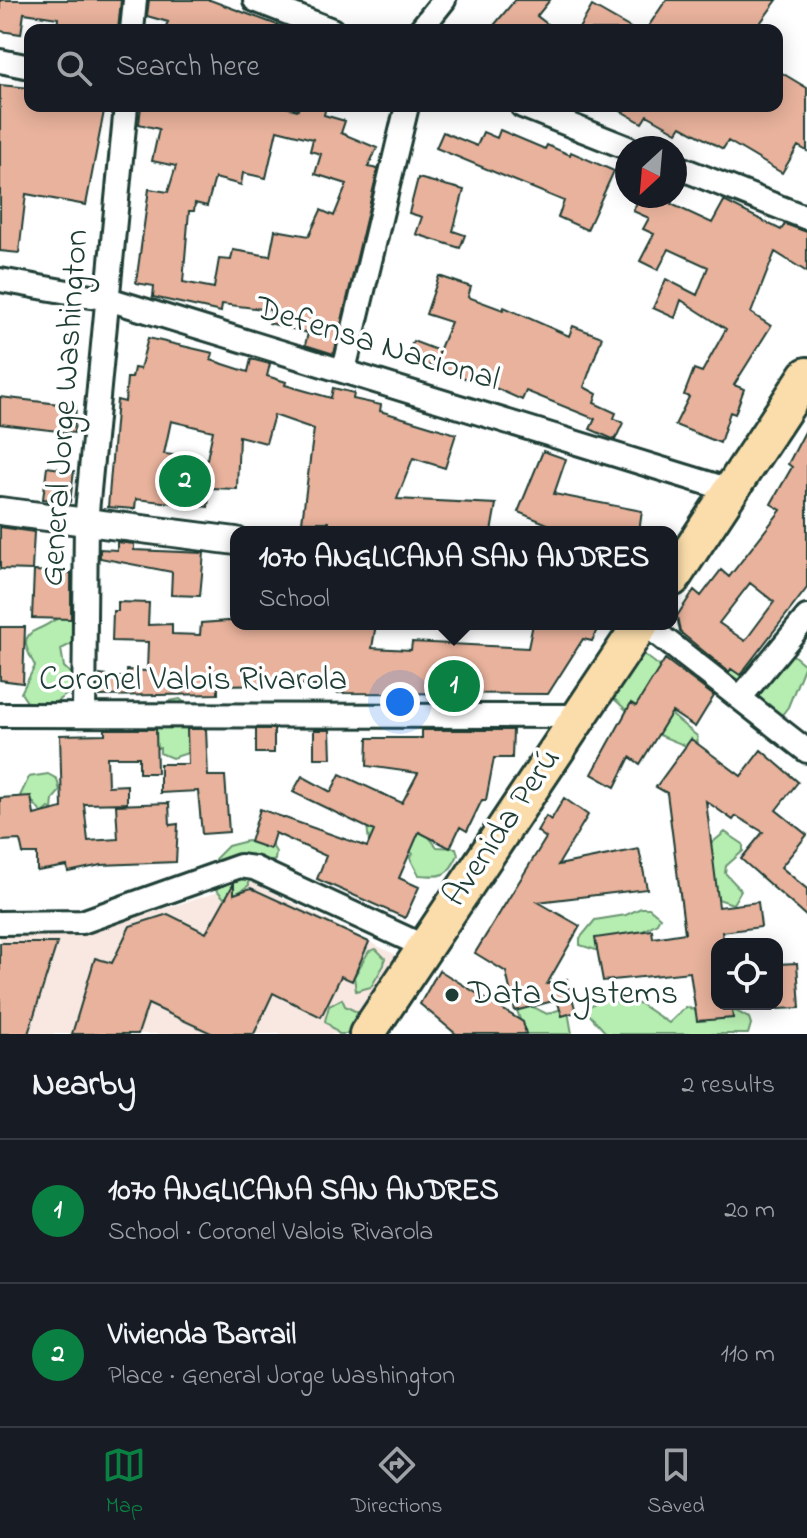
<!DOCTYPE html>
<html lang="en">
<head>
<meta charset="utf-8">
<style>
	body { margin:0; font-family:"Indie Flower",sans-serif; background:#20242c; color:#f1f3f6 }
	.controls { position:absolute; right:24px; bottom:24px; display:grid; overflow:hidden; border-radius:16px; box-shadow:0 4px 20px #0003 }
	.controls button { width:72px; height:72px; display:grid; place-items:center; padding:0; border:0; border-bottom:2px solid #363941; background:#171b24; color:#f1f3f6; font:40px sans-serif }
	.compass { position:absolute; left:615px; top:136px; width:72px; height:72px; border-radius:50%; background:#171b24; box-shadow:0 4px 20px #0003; rotate:206deg }
	.you { position:absolute; left:400px; top:702px; width:28px; height:28px; margin:-20px; border:6px solid #fff; border-radius:50%; background:#1a73e8; box-shadow:0 0 0 12px #1a73e833 }
	.badge { display:grid; place-items:center; width:52px; height:52px; border-radius:50%; background:#0b8043; color:#fff; font-size:26px; font-weight:700 }
	.pin { position:absolute; translate:-50% -50%; border:4px solid #fff; box-shadow:0 2px 8px #0006 }
	.popup { position:absolute; left:230px; top:526px; width:448px; height:104px; box-sizing:border-box; display:grid; place-content:center; border-radius:16px; background:#171b24; filter:drop-shadow(0 2px 6px #0005); font-size:26px; white-space:nowrap; color:#9ea1a6 }
	.popup b { font-size:30px; color:#f1f3f6 }
	.popup::after { content:''; position:absolute; left:50%; top:100%; margin-left:-16px; border:16px solid transparent; border-top-color:#171b24 }
	.list { margin:0; padding:0; list-style:none }
	h2 { display:flex; justify-content:space-between; align-items:center; height:104px; margin:0; padding:0 32px; font-size:34px }
	h2 small { font-size:26px; font-weight:400; color:#9ea1a6 }
	.list li { display:grid; grid-template-columns:52px 1fr auto; gap:24px; align-items:center; box-sizing:border-box; height:144px; padding:0 32px; border-top:2px solid #363941 }
	.list b { display:block; font-size:30px; white-space:nowrap }
	.list p { margin:0; font-size:26px; white-space:nowrap; color:#9ea1a6 }
	.list em { font-size:26px; font-style:normal; color:#9ea1a6 }
	.icon { flex:none; width:44px; height:44px; fill:none; stroke:currentColor; stroke-width:2; stroke-linecap:round; stroke-linejoin:round }
	.map { position:relative; flex:none; width:807px; height:1034px; overflow:hidden }
	.search { position:absolute; background:#171b24; box-shadow:0 4px 20px #0003; left:24px; right:24px; top:24px; height:88px; display:flex; align-items:center; gap:20px; box-sizing:border-box; padding:0 28px; border-radius:16px; color:#9ea1a6; font-size:30px }
	.sheet { height:392px; background:#171b24 }
	nav { display:flex; justify-content:space-around; align-items:center; box-sizing:border-box; height:112px; border-top:2px solid #363941; background:#171b24; font-size:22px; color:#9ea1a6 }
	nav a { display:grid; justify-items:center; gap:4px }
	nav .on { color:#0b8043 }
	.map>svg:first-child { display:block }
</style>
</head>
<body>
<div class="map">
<svg width="807" height="1034" viewBox="0 0 807 1034">
	<rect width="100%" height="100%" fill="#fff"/>
	<filter id="ink" filterUnits="userSpaceOnUse"><feTurbulence type="fractalNoise" baseFrequency=".0125" numOctaves="2"/><feDisplacementMap in="SourceGraphic" scale="16" xChannelSelector="R" yChannelSelector="G"/><feConvolveMatrix kernelMatrix="1 2 1 2 8 2 1 2 1" color-interpolation-filters="sRGB"/></filter>
	<g filter="url(#ink)">
		<!-- built -->
		<path fill="#f8e8e1" d="M251,882L396,955L349,1034H0V935L82,934Z"/>
		<!-- green -->
		<path fill="#b6eeb1" stroke="#6a9672" stroke-width="2" d="M69,613L80,617L79,640L61,649L64,667L75,677L67,694L47,708L27,702L21,693L35,666C27,650 18,637 38,629C49,625 57,617 69,613Z
			M638,650L662,668L673,716L697,736L698,744L691,748L649,731L611,696Z
			M785,655H793L805,665L788,707L778,720L701,667Z
			M180,699L191,708L187,723L194,735L188,753L172,758L160,753V748H156L142,730L164,712L170,701Z
			M48,774L57,779L60,791L53,799L52,810L49,808L42,814L34,803L20,796L29,777Z
			M367,825L421,827L437,847L456,848L458,855C448,877 442,877 419,875L410,858L413,854L406,847L369,842Z
			M725,832L743,844V851L726,866L725,873L741,890L733,904L718,899L707,847Z
			M247,841L271,844L276,852L275,860L248,872L249,885L232,897L224,898L215,888L220,879L215,859L228,846Z
			M641,908H649L660,917L657,923L643,931L640,938L599,951L580,945V938L595,920L626,915Z
			M376,949L385,958L384,965L371,987L356,991L354,977L369,951Z
			M603,997L624,1004L639,1003L669,1023L686,1007L707,1014L736,1011L749,1018L751,1024L748,1034H607L585,1010Z
			M342,999L345,1006L357,1012L363,1025L351,1034H339L325,1021L329,1006Z
			M521,1001L547,1014L561,1009L568,1011L572,1034H524L516,1006Z"/>
		<!-- building -->
		<path fill="#e8b29c" stroke="#1f3d34" stroke-width="2" fill-rule="evenodd" d="M0,0H121L118,30H57L58,18L24,13L21,34L0,31Z
			M149,0H210L283,27L282,30H164L168,22L147,16Z
			M515,0H550L537,16L555,30H490Z
			M666,0H777L755,30H646Z
			M592,6L634,30H578Z
			M777,70L807,88V151L798,146L782,173L728,141L723,149L681,126L677,132L647,115L642,123L612,106H777Z
			M0,85L30,88V106H105L86,205L26,194L19,253L0,251Z
			M141,106H281L298,110L299,106H326L324,115L345,121L341,133L377,148L368,167L378,169L334,354L305,345L308,333L269,323L271,310L222,304L221,312L153,297L154,286L136,283L149,189L168,192L176,166L152,161L159,129L139,124ZM277,130L313,139L310,151L321,154L315,174L347,184L334,216L321,210L309,236L275,230L270,256L233,250L231,260L219,259L214,288L183,282L189,211H194L195,203L207,206L215,178L241,185L243,173L266,178Z
			M500,130L545,149L547,145L570,155L571,152L614,171L587,230L558,217L564,201L436,148L443,132L477,146L483,132L497,138Z
			M418,178L464,190L453,231L465,235L460,248L416,234L422,217L409,213Z
			M640,196H675L671,204L712,223L724,201L781,230L785,224L807,232V272L775,252L751,313L771,326L734,385L744,389L735,414L730,412L720,443L675,425L689,397L684,395L694,369L702,372L726,329L681,300L675,318L653,308L666,279L697,295L708,267L669,249L658,270L640,261L654,234L643,229L649,218L633,211Z
			M439,276L471,287L468,297L503,310L504,307L569,336L573,326L602,337L584,387L597,394L594,403L616,413L614,418L623,423L615,440L590,429L595,419L526,391L522,400L469,376L467,379L430,364L427,370L405,362L413,341L439,351L451,322L426,314Z
			M148,338L213,353L211,360L248,372L251,359L270,364L267,376L286,382L285,385L331,398L333,388L354,393L353,399L381,405L380,411L456,434L445,468L413,458L397,499L496,504L491,532H336L329,531V522H302L314,429L274,415L266,443L239,436L237,489L210,488L208,507L136,499L135,509L108,507L117,400L125,402L127,378H132L134,368L140,369ZM171,421L213,431L207,459L164,454Z
			M0,397L76,406L74,433L0,424Z
			M807,428V588L740,675L731,669L729,672L680,632L677,616L694,590L701,596L721,570L729,577L781,510L771,504L792,467L788,464ZM750,583L774,602L745,641L719,623Z
			M543,451L566,459L554,494L642,511L639,532H567L518,512Z
			M47,467L74,471L70,502L43,499Z
			M0,527L34,532L32,570L0,569Z
			M117,542L134,544V550L204,553L200,596L171,595L172,572L100,558V549L117,550Z
			M34,571L71,573V619L32,618Z
			M118,602L149,603L148,625L172,624V634L200,635L201,623L228,621L376,624L372,648L411,650L412,642L528,648L533,624H600L592,641L583,639L548,694L337,693L338,688L292,684L218,685V694L100,696V675L127,678V670L147,671L148,642L112,641L113,611H118Z
			M0,627H25L23,683L0,680Z
			M665,659L714,696L695,727L672,712L640,764L630,757L615,787L592,774L631,703L636,706Z
			M105,729H156L157,773H139V757H107L108,786L127,785V803L84,804L88,841L118,839L116,805L169,803L170,825L178,824L176,862L101,865L68,872L67,866L37,871V854H23L20,840L0,841V798L31,796L34,815L62,808L60,735L105,734Z
			M187,729H206L208,776H225L229,832L202,834L198,791L160,793V764H188Z
			M256,729H274V753H256Z
			M314,730H330L331,758H314Z
			M422,730H513L512,758H494L486,800H482L467,831L460,827L450,848L419,832L399,878L419,887L405,918L317,879L326,856L275,833L270,849L250,842L260,809L367,847L374,831L293,792L302,776L331,792L340,774L402,803L418,773L367,766L368,738H422Z
			M691,739L741,776L761,750L798,782L776,810L807,835L781,867L807,889V917L741,859L763,832L736,816L733,820L706,801L719,907L758,902L761,927L722,932L724,944H717V1004H731L733,1018L697,1021L690,972L603,981L595,938L652,930L653,938L685,933L667,793L656,787Z
			M564,798L588,815L558,865L639,849L647,889L538,902L580,926L547,984L567,979L576,1012L562,1016L557,1000L515,1011L506,972L475,953L546,838L537,831L546,816L551,820Z
			M234,883V894L251,888L369,942L352,981L341,976L321,1017L273,993L254,1034H213L148,1004L138,1034H72L95,958L112,963L130,926L168,914L206,933Z
			M0,943H57L28,1034H0Z
			M797,963L800,1008L778,1009L777,964Z
			M439,970L523,1022L526,1034H456L420,1004Z"/>
		<g fill="none" stroke-linecap="round" stroke-linejoin="round">
			<!-- minor casing -->
			<g stroke="#1f3d34" stroke-width="28">
				<path id="minor" d="M255,0L332,30
					M132,30L135,0
					M420,30L444,0
					M0,61L30,67
					M522,106L628,148
					M675,166L807,218
					M0,280L108,299L730,490
					M344,370L407,106
					M645,624L807,751
					M740,698L807,617
					M0,715L577,716
					M84,715L86,522L126,106
					M0,923L82,922L240,866L254,868L423,946"/>
			</g>
			<!-- tertiary casing -->
			<g stroke="#1f3d34" stroke-width="32">
				<path id="tertiary" d="M0,511L236,541"/>
			</g>
			<!-- primary casing -->
			<g stroke="#1f3d34" stroke-width="40">
				<path id="primary" d="M672,579L807,375
					M367,1034L641,624"/>
			</g>
			<!-- minor -->
			<use href="#minor" stroke="#fff" stroke-width="22"/>
			<!-- tertiary -->
			<use href="#tertiary" stroke="#fff" stroke-width="26"/>
			<!-- primary -->
			<use href="#primary" stroke="#fbddab" stroke-width="34"/>
		</g>
	</g>
	<!-- markers -->
	<circle fill="#1f3d34" stroke="#fff" stroke-width="3" cx="452" cy="995" r="8"/>
	<g text-anchor="middle" dominant-baseline="central" stroke-width="7" stroke-linejoin="round" paint-order="stroke">
		<!-- street labels -->
		<g font-size="34" fill="#1f3d34" stroke="#fff">
			<text transform="translate(377 345) rotate(17)">Defensa Nacional</text>
			<text transform="translate(66 408) rotate(-86)">General Jorge Washington</text>
			<text x="193" y="681">Coronel Valois Rivarola</text>
			<text transform="translate(503 828) rotate(-56)">Avenida Perú</text>
		</g>
		<!-- poi labels -->
		<g font-size="34" fill="#1f3d34" stroke="#fff" text-anchor="start">
			<text x="468" y="995">Data Systems</text>
		</g>
	</g>
</svg>
<div class="controls">
<button><svg class="icon" aria-label="locate" viewBox="0 0 24 24"><circle cx="12" cy="12" r="6"/><path d="M12 2v4M12 18v4M2 12h4M18 12h4"/></svg></button>
</div>
<svg class="compass" viewBox="-18 -18 36 36"><path d="M0-13l5 13h-10z" fill="#e53935"/><path d="M0 13l5-13h-10z" fill="#9ea1a6"/></svg>
<div class="you"></div>
<div class="pin badge" style="left:454px;top:686px">1</div>
<div class="popup"><b>1070 ANGLICANA SAN ANDRES</b>School</div>
<div class="pin badge" style="left:185px;top:481px">2</div>
<div class="search"><svg class="icon" aria-label="search" viewBox="0 0 24 24"><circle cx="10" cy="10" r="6"/><path d="M15 15l6 6"/></svg>Search here</div>
</div>
<section class="sheet">
<h2>Nearby<small>2 results</small></h2>
<ul class="list">
<li><span class="badge">1</span><div><b>1070 ANGLICANA SAN ANDRES</b><p>School · Coronel Valois Rivarola</p></div><em>20 m</em></li>
<li><span class="badge">2</span><div><b>Vivienda Barrail</b><p>Place · General Jorge Washington</p></div><em>110 m</em></li>
</ul>
</section>
<nav>
<a class="on"><svg class="icon" aria-label="map" viewBox="0 0 24 24"><path d="M3 6l6-2 6 2 6-2v14l-6 2-6-2-6 2zM9 4v14M15 6v14"/></svg>Map</a>
<a><svg class="icon" aria-label="directions" viewBox="0 0 24 24"><path d="M12 3l9 9-9 9-9-9zM9 14v-3h6M13 9l2 2-2 2"/></svg>Directions</a>
<a><svg class="icon" aria-label="saved" viewBox="0 0 24 24"><path d="M7 4h10v16l-5-4-5 4z"/></svg>Saved</a>
</nav>
</body>
</html>
